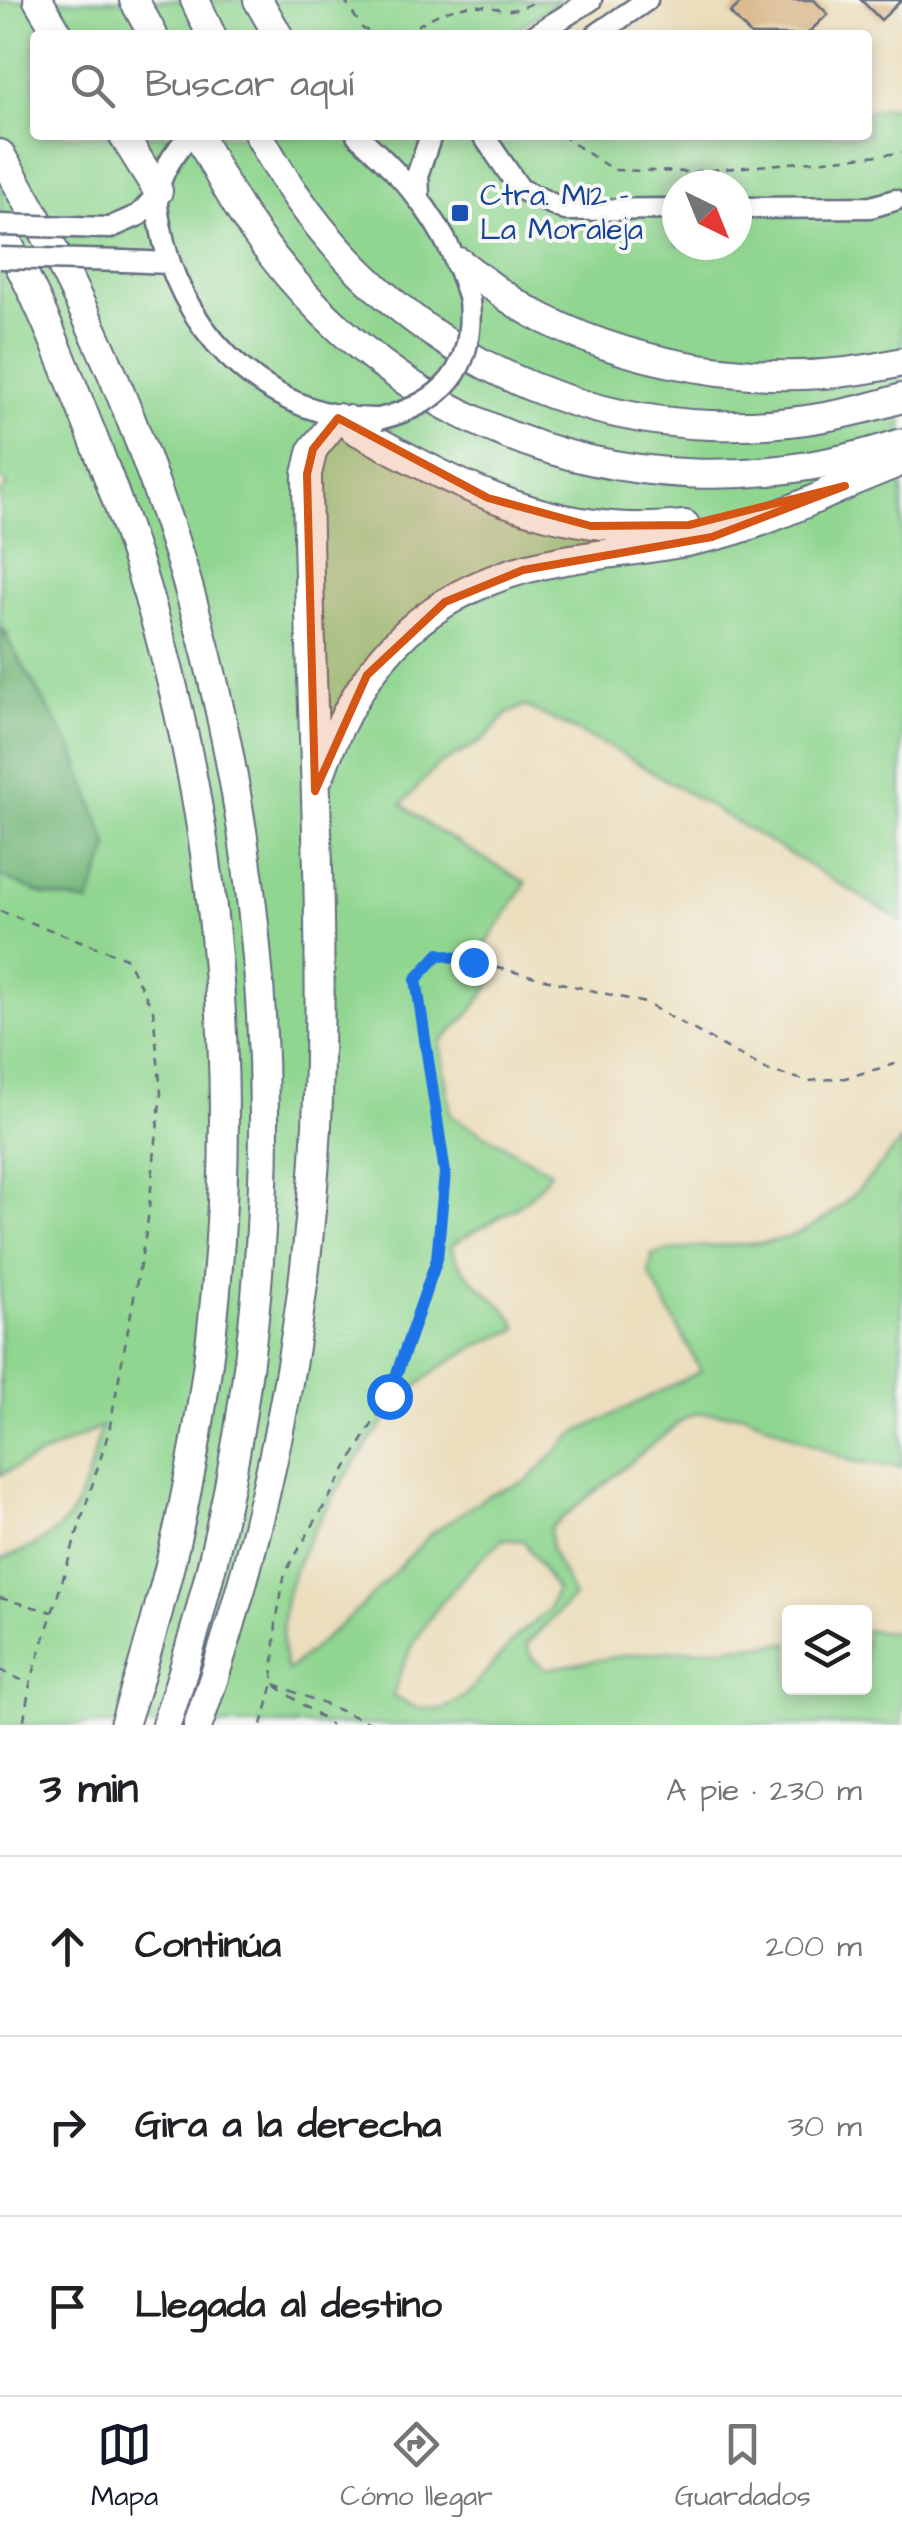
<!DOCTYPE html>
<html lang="es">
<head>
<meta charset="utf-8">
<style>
	body { margin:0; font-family:"Architects Daughter",sans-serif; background:#f2f2f2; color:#202124 }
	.controls { position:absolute; right:30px; bottom:30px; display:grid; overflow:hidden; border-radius:10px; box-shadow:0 5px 15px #0003 }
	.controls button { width:90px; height:90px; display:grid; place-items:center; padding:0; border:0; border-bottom:2px solid #e0e0e0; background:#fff; color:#202124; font:50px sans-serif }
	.compass { position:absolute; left:662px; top:170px; width:90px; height:90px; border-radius:50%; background:#fff; box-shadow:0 5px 15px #0003; rotate:137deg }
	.stop { position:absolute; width:30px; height:30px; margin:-22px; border:8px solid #1a73e8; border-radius:50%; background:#fff }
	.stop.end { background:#1a73e8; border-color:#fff; box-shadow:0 2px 10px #0008 }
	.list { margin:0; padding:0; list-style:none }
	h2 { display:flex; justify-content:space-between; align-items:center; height:130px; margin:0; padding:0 40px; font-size:42px }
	h2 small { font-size:32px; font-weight:400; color:#757577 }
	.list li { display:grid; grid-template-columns:65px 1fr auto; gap:30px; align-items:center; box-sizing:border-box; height:180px; padding:0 40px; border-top:2px solid #e0e0e0 }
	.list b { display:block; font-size:38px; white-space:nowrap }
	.list em { font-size:32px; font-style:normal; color:#757577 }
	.icon { flex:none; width:55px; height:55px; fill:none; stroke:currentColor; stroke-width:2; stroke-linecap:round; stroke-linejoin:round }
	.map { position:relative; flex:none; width:902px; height:1725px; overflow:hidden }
	.search { position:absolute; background:#fff; box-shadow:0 5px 15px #0003; left:30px; right:30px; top:30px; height:110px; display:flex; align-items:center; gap:25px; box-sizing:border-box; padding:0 35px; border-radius:10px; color:#757577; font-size:38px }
	.sheet { height:670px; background:#fff }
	nav { display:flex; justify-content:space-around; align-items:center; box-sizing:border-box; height:140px; border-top:2px solid #e0e0e0; background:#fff; font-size:28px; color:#757577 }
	nav a { display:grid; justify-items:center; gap:5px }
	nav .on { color:#111827 }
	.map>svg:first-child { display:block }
</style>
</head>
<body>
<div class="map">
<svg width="902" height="1725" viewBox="0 0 902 1725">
	<rect width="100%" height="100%" fill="#f6f6f2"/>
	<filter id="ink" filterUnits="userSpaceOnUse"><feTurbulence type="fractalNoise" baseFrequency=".01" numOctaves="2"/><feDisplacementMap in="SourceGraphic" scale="20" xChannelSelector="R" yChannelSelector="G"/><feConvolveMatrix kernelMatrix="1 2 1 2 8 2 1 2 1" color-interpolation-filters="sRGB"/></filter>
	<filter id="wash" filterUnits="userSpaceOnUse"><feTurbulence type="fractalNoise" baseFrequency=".0048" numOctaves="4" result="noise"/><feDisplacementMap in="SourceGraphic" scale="40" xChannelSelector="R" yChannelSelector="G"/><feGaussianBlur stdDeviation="2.25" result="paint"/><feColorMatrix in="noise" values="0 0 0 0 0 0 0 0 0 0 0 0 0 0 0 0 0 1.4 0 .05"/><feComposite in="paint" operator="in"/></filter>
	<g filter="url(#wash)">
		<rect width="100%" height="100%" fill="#ebdebc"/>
		<!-- green -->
		<path fill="#90d690" stroke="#568277" stroke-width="2.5" fill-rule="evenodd" d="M0,0H561L508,35H35V135H867V111L902,105V921L617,751L525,706L507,714L482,741L437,766L402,804L429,826L526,883L482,951L498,974L473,1010L440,1043L451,1116L550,1171C533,1206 483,1225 451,1245C459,1283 503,1294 518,1329C487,1341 455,1355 429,1376C383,1412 310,1524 291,1580C282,1608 279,1645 287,1671L359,1609L431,1534L488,1495L527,1481L574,1434L701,1371L649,1273L652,1255C688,1244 724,1247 761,1243C826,1236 862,1186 902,1140V1467L851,1461L744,1414L698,1413L685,1418L550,1528L551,1549L574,1597L526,1644L532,1658L546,1669L633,1654L789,1643L790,1688H864L865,1630L902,1633V1725H0V1560C82,1530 80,1504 101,1427L0,1475V876L44,895L7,633L0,627V494L8,484L0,480ZM677,185H737V245H677ZM503,1539L524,1541L556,1590L548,1611L519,1634L465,1696L442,1710L415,1707L393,1697C407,1636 456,1579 503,1539Z"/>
		<!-- forest -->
		<path fill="#74b77a" stroke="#48736c" stroke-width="2.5" d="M0,627L73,750L109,847L89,903L44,895L0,876Z"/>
		<g id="blocks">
			<!-- building -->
			<path fill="#dbbb90" d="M744,0H814L828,14L806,35H751L730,13Z
				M861,0H902L881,20Z"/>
		</g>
	</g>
	<g filter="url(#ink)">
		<use href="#blocks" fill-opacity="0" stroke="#646c7f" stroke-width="2.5"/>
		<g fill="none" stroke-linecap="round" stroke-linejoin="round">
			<!-- minor casing -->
			<g stroke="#646c7f" stroke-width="25">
				<path id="minor" d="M535,35L591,0
					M596,35L647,0
					M189,135C175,153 160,172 157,196C156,212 161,227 164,242C187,340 276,422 379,419
					M357,135C410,182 450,230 469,300
					M483,135L520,189L565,210L677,209
					M419,195L418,173L431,135
					M737,208L871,207L895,200
					M109,228L139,215L157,195
					M124,261L169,263"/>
			</g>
			<!-- highway casing -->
			<g stroke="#646c7f" stroke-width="32">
				<path id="highway" d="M38,0L59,35
					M134,0L153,35
					M195,0L211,35
					M258,0L278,35
					M123,135L158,191
					M199,135C327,410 614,537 902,443
					M259,135C386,373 644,480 902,398
					M0,154C281,623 340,1207 166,1725
					M0,230C38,294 65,367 92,435C259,851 265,1301 124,1725
					M459,262C486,282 512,303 542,318C648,372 786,390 902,362
					M347,420L354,429C464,488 556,539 685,525
					M829,491L902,461
					M320,775C362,654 432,584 560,561C610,552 661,549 710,537C757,526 801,505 845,486
					M198,1725C265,1533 307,1330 317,1125C326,909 309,691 307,474L313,449L338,418"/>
			</g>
			<!-- path -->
			<path stroke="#646c7f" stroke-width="2.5" stroke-dasharray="8 8" stroke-linecap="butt" d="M344,0L363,29L379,35
				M404,35C424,21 444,8 470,6C505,4 500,20 538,0
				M561,135L613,170L690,172L902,153
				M0,911L126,958L153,1010L161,1093L147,1227L109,1431L30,1684L23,1725
				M0,1598L52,1612
				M0,1670L30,1684
				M275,1684L375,1725
				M276,1686L331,1725
				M262,1725L273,1683L276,1622L285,1573L389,1395L437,1259L445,1173L416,979L439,954L645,1003L769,1071L808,1081L845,1078L902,1062"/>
			<!-- minor -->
			<use href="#minor" stroke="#fff" stroke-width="20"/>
			<!-- highway -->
			<use href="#highway" stroke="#fff" stroke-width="28"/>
			<!-- minor-bridge casing -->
			<g stroke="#646c7f" stroke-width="25" stroke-linecap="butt">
				<path id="minor-bridge" d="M0,225L109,228
					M0,258L124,261
					M379,419C444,403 475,369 469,300"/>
			</g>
			<!-- minor-bridge -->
			<use href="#minor-bridge" stroke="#fff" stroke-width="20"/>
		</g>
	</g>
	<g fill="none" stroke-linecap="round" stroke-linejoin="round" filter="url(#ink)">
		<!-- route -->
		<path stroke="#1a73e8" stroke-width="12" d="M389,1396L437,1259L445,1173L416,979L439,954L473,962"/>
	</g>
	<!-- marked area -->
	<path fill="#d45514" fill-opacity="0.2" stroke="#d45514" stroke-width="8" stroke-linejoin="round" d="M338,418L488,498L591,526L689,525L845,486L712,537L523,570L445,602L367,675L315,791L307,474L313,449Z"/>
	<!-- markers -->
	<rect fill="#1a4fb4" stroke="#f6f6f2" stroke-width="4" x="450" y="203" width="20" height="20" rx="5"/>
	<g text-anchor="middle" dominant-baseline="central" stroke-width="8" stroke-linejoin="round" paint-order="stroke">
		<!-- transit labels -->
		<g font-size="30" fill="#164399" stroke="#f6f6f2" text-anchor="start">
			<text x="480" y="196">Ctra. M12 -<tspan x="480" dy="34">La Moraleja</tspan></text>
		</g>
	</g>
</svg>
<div class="controls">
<button><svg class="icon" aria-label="layers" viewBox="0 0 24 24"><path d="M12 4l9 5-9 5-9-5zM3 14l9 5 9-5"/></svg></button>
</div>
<svg class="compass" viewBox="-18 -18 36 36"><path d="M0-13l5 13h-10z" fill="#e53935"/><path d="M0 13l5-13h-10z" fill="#757577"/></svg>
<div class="stop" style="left:389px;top:1396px"></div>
<div class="stop end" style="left:473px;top:962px"></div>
<div class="search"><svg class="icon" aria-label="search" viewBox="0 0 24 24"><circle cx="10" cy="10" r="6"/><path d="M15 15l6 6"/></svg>Buscar aquí</div>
</div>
<section class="sheet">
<h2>3 min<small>A pie · 230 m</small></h2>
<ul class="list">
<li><svg class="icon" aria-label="ahead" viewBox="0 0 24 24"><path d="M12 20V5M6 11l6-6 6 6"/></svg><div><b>Continúa</b></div><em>200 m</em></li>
<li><svg class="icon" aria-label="right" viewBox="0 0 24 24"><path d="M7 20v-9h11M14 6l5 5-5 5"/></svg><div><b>Gira a la derecha</b></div><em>30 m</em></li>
<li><svg class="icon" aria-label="arrive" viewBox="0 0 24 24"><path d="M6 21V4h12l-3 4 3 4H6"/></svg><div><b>Llegada al destino</b></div></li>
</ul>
</section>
<nav>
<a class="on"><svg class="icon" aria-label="map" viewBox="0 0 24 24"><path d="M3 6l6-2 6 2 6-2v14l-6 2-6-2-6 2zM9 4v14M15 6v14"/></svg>Mapa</a>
<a><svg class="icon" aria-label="directions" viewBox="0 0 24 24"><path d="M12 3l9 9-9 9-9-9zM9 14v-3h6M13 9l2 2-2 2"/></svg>Cómo llegar</a>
<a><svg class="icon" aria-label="saved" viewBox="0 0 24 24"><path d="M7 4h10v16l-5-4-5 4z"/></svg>Guardados</a>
</nav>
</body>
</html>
